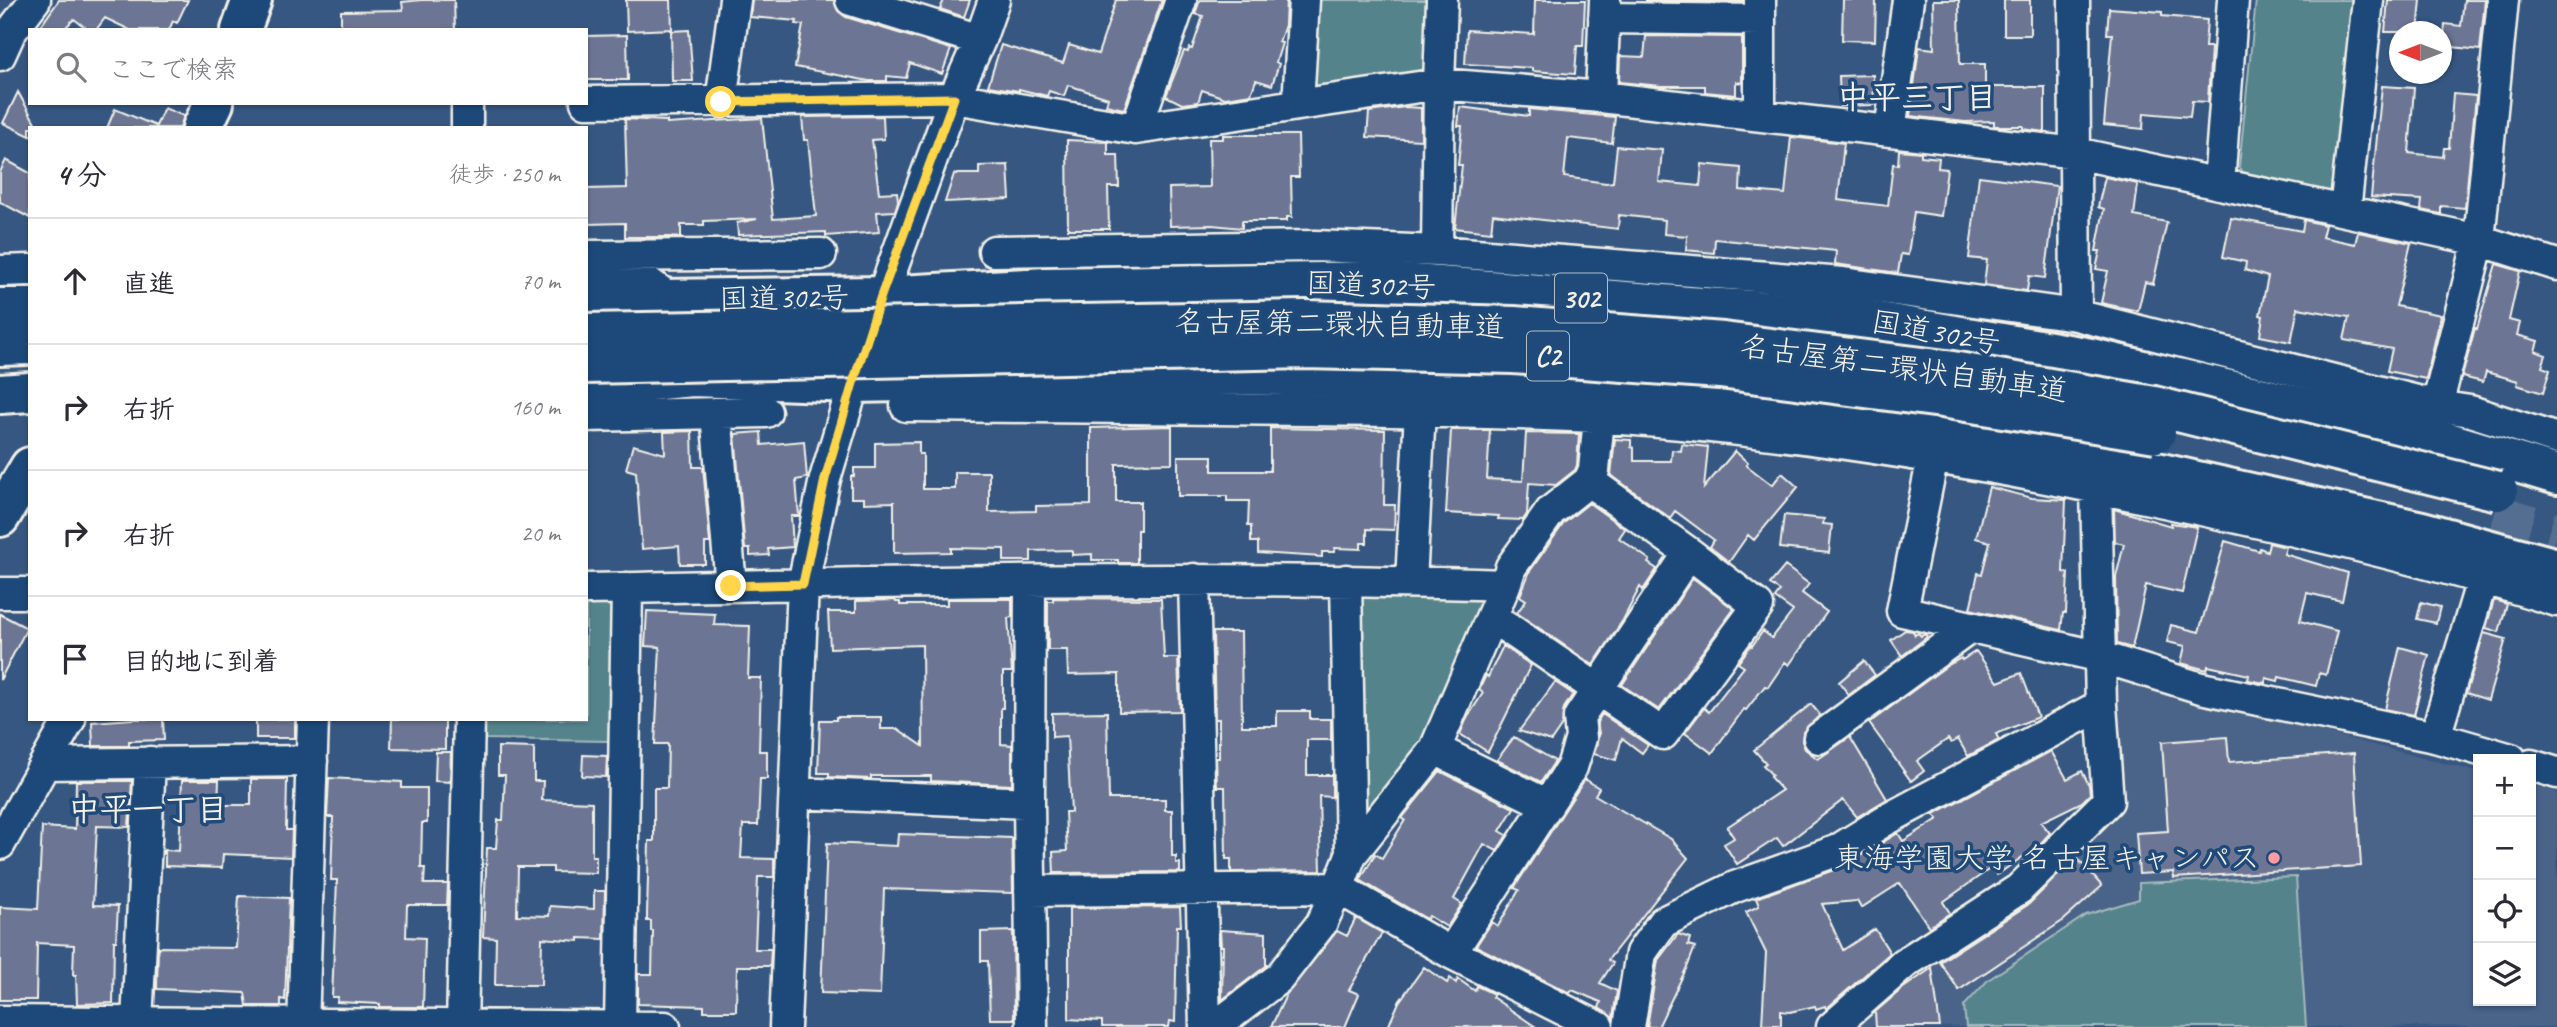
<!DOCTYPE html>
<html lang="ja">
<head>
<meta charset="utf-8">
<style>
	body { margin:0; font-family:Caveat,"Klee One",sans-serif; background:#f2f2f3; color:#2b2b33 }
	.controls { position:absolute; right:21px; bottom:21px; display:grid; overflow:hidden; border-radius:0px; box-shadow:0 2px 5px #0004 }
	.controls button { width:63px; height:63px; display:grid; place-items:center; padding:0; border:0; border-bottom:2px solid #e1e1e2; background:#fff; color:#2b2b33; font:35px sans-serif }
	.compass { position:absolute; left:2389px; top:21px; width:63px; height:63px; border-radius:50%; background:#fff; box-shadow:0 2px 5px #0004; rotate:270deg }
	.stop { position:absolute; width:21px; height:21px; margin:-16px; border:5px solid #ffd54a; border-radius:50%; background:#fff }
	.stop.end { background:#ffd54a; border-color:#fff; box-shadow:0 2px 7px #0008 }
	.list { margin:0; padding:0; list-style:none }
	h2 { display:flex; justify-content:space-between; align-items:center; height:91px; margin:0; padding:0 28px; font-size:30px }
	h2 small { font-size:23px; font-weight:400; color:#7c7c81 }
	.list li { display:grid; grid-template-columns:46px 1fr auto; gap:21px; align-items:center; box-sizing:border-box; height:126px; padding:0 28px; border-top:2px solid #e1e1e2 }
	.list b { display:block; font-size:26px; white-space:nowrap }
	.list em { font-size:23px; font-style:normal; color:#7c7c81 }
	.icon { flex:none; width:38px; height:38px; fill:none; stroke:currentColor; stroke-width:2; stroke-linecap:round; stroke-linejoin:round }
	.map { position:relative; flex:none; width:2557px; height:1027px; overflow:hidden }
	.search { position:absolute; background:#fff; box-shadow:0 2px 5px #0004; left:28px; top:28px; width:560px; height:77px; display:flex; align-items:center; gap:18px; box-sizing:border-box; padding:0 24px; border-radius:0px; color:#7c7c81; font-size:26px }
	.panel { position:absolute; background:#fff; box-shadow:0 2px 5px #0004; left:28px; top:126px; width:560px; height:595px; border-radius:0px }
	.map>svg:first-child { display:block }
</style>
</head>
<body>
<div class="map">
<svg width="2557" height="1027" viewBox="0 0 2557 1027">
	<rect width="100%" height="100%" fill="#365782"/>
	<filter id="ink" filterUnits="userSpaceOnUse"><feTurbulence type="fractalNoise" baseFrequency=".0143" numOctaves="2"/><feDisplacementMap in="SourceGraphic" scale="14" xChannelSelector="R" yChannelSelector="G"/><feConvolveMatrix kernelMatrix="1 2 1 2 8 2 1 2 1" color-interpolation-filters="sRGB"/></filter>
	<g filter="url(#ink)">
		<!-- built -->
		<path fill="#496389" d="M2123,680L2478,772V1001H2531V785L2557,792V1027H1846L1911,972L2017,908L2123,807L2116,686Z"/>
		<!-- green -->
		<path fill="#55838c" stroke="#a4baba" stroke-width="2" d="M1313,0H1433L1429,75L1309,91Z
			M2256,0H2361L2336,194L2246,176L2239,167Z
			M1357,592L1491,595L1426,743L1361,820Z
			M586,604H614L609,741L482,739V719H586Z
			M2296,877L2306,1027H1966L1964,1006L1988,980L2086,915L2139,899V883Z"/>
		<!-- building -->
		<path fill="#6c7694" stroke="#f4f1e8" stroke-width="2" d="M59,0H188L177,23L173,21L169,30H130L105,18L96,30H89L74,19L63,30H38Z
			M421,0H454L455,30H341V11L403,10L402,2Z
			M626,0H671L672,29L627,31Z
			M752,0H834L838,11L846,17L951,49L942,74L910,63L906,78L887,76V81H869L795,67L803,25L796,24L797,21L750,17Z
			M944,0H970L964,17L940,9Z
			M1116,0H1162L1124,109L1106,105L1108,98L1068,85L1064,96L1049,91L1047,96L1019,89V91L988,86L1001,45L1063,63L1069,45L1098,54Z
			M1200,0H1286L1285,25L1279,42L1282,43L1276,62L1279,64L1272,85L1256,80L1251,94L1225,98L1202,90L1198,102L1182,104L1166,96L1184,51L1188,52L1189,48L1192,49L1203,16L1195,14Z
			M1535,0H1585L1583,46H1577L1575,74L1532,71V68L1465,64L1467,30L1534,34Z
			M1646,0H1742V2L1646,1Z
			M1843,0H1876L1875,41L1842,40Z
			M1933,0H1959L1960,64H1985V87H2045V132L2023,129V126H1994V121L1965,122L1910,116L1919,47L1934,49Z
			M2004,0H2030V35H2004Z
			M2388,0H2421L2418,32H2385Z
			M2464,0H2485L2480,50L2443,46L2445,24L2461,26Z
			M2109,8L2162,12V16L2207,20L2205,47H2211L2208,102L2192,101L2190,117L2144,113L2143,129L2104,125L2112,34H2107Z
			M689,30L693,81H672L671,31Z
			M627,35L628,80H586V36Z
			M1646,36L1742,37V83L1736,82V95L1705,92V86H1661L1619,82L1620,56L1644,57Z
			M1873,75L1874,105L1840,106L1839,76Z
			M2382,86L2414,88L2409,153L2443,157L2444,148H2449L2453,94L2476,96L2465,208L2441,206V214L2421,210L2422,200L2371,197Z
			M18,92L38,128H30V136L3,123Z
			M1405,107L1421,108V140L1367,137L1369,112Z
			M1460,107L1529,116V109L1615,117L1612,143L1568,138L1564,177L1606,183L1613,182L1617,146L1662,150L1659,182L1700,186L1702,164L1741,168L1740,190L1785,194L1791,137L1844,143L1838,200L1888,206L1893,164L1898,165L1899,150L1921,152V156L1939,158L1938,168L1947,169L1941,216L1914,212L1908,255L1901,254L1898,273L1835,264L1836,251L1715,239L1714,253L1686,250L1687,236L1664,234L1665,220L1619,215L1618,229L1493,214L1491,232L1455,228L1462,165H1458L1462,126H1458Z
			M164,108L184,116L180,128H107L115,109L156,126Z
			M883,116L884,139L872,140L879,193L897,192L898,201L895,211L877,212L879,232L826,236V232L738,235L737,223L757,219L704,221V225H681V237H625V223L587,224L586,189L627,188L625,119L667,121V124L762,118L773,219L816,216L808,140H804L802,117Z
			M1223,135H1298L1299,177H1291L1292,217H1287V221H1242V228L1212,225L1170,226L1169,188L1210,187L1209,139H1223Z
			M1067,140L1108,142V155H1118L1119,187H1108L1109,229H1068Z
			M6,160L30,173V218L0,202V172Z
			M1008,165L1010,199L945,202L954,174H979V166Z
			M1979,176L2057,186L2045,278L2029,276L2027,291L1984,285L1987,260L1969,258Z
			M2105,177L2138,184L2134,216L2167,222L2153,284L2145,282L2138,311L2101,303L2108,271L2096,269L2100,251H2096L2104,209L2098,207Z
			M2231,218L2302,231L2304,220L2325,225L2322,237L2355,244L2358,232L2411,243L2396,306L2441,315L2426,379L2387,371L2392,349L2344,340L2349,317L2298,308L2291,342L2260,336L2263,316L2260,315L2268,277L2245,270L2246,262L2223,257Z
			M2496,264L2520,271L2509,320L2520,323L2517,335L2538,341L2535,351L2546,355L2542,367L2550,370L2543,393L2517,385L2518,381L2486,372L2483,382L2462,377L2475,328L2477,329Z
			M1172,426V463L1116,464V502H1140V530H1137V563H1118V560H1092V554L1072,555V550L1031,551V561H1004V549L951,548V552L894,553V502L864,503V498H851V476H854V468H875V443L919,442V454H923V489H955V472H989V512L1036,511V506L1091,505V428Z
			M1270,428L1385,430L1384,505H1395L1394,530L1367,529V543H1361V549L1335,548V552H1322V557L1258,553V542H1251V526H1248L1249,501H1227V496H1178V456H1212V471H1270Z
			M1451,430H1490L1487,479L1523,481L1526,433L1579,434L1577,465L1575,470L1556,485L1529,483L1527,514L1523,520L1498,519L1499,516L1446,513Z
			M692,431L693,467H703L710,543H705V564H680L679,546L642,549L636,472L626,469L633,445L665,454L664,432Z
			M761,432L762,445L804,441L807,478L796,480L799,516H791L793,547L768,549L769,555L750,556V549H745L735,434Z
			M1615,439L1631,440V447L1634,448V461H1671L1672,450L1681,451L1682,444L1708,447L1704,488L1735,451L1748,463L1746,465L1772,485L1782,473L1798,487L1754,540L1748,535L1729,562L1710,547L1714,540L1675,511L1670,518L1611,475Z
			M1989,487L2032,498L2066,500L2063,572L2068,573L2066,613H2063L2061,630L1970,609L1978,573L1982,574L1990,542L1976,538Z
			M1589,503L1625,529L1619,538L1650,560L1648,563L1657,569L1643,590L1640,587L1623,620L1593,665L1517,613L1526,600L1520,596L1530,571L1564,523Z
			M2114,509L2171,526V523L2197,527L2182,593L2146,585L2132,648L2117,644L2116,577L2124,544L2115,542Z
			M1784,515L1824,519L1823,524L1832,525L1829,553L1780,548Z
			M2225,541L2259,551L2260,548L2267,551L2269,543L2286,547L2284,554L2348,573L2342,601L2307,593L2300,621L2337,631L2326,675L2319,673L2316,686L2279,677L2278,681L2266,678L2265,683L2248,680L2249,675L2208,666L2207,670L2181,663L2185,646L2167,642L2171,625L2199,632Z
			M1785,566L1809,584L1802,593L1827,612L1789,665L1785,662L1768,687L1765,686L1746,710L1744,709L1712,753L1685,733L1704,708L1709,712L1744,667L1738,663L1751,645L1752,646L1763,631L1772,638L1793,611L1775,598L1780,591L1770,584Z
			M1693,578L1734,609L1659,710L1622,685Z
			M1053,598L1161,599L1164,658H1178L1180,711L1119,712V674L1068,675L1067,650H1048V601H1053Z
			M947,599H1012V617L1008,618L1012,672H1003V708H1001V744L1012,745V785L931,781V776H871V779L829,777V773H818L820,720H836V717H881V729H898L923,746L922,645L830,648L828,612H856V601L895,600L896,602H900V605H947Z
			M2494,600L2507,604L2499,632L2486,628Z
			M2421,602L2440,607L2436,623L2417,619Z
			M647,611L715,614L714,625L750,626L748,678H761L759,751H767V779H760L758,825H743L741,858L774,859V877H758L755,949H771L770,966H737L736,1011H704V1006L638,1004V974H652L653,931H651V921H647V914L649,841H654V788H667L668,744H655L660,647L645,646Z
			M0,614L27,628L0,680Z
			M1905,630L1913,631L1915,635L1918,633L1921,636L1925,634L1927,637L1902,656L1891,640Z
			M1213,632H1241L1242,726H1277V711H1310V719H1331V740H1307V775H1332V797L1319,796L1321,871L1231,872V859H1226L1225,787H1217L1216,758H1219V719H1215Z
			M2484,633L2506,639L2488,700L2466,693Z
			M1503,646L1531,665L1488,752L1460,734L1467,718L1483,693L1479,690L1486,675L1488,677Z
			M2400,647L2429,655L2414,715L2385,709Z
			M1976,651L1998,682L2021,673L2038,717L1996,734L1999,740L1968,756L1958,739L1951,743L1948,739L1917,761L1924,771L1911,781L1869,723L1948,665L1961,658L1962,660Z
			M1864,661L1875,675L1849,695L1839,682Z
			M1555,682L1573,694L1564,708L1562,725L1551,741L1519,731Z
			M1811,704L1820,715L1803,732L1802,741L1805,749L1818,759L1850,737L1887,799L1857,817L1843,800L1783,846L1777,838L1737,864L1724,844L1734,838L1727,827L1782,790L1770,777L1772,775L1763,765L1766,763L1754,750Z
			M1107,712L1109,799H1165V810H1172V856H1176V863H1180V872L1054,873L1053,852L1067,851L1065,812H1071L1067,736L1052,737V713Z
			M1602,714L1648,745L1642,753L1622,738L1616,760L1594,754L1599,733L1597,722Z
			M134,719H163L164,740L129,741V746H93L92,722Z
			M258,719H295V738H256V721Z
			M392,719H445V749L391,748Z
			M1514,737L1555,761L1541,782L1497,760Z
			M2227,737L2229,762L2354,753L2361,866L2174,878L2173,872L2139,874L2136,833L2168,831L2162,742Z
			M498,747L534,748V781H543L542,800L592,802V856H596V873L553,872V867H518L517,915L549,916L550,906L594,909V891H605L604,939L579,938V941L542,938L541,985H495L496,938L483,937L487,848H496L498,820H503L505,775H498Z
			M2051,751L2067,779L2082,771L2089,785L2090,794L2082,802L2041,822L2050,833L2039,845L1997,875L1991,868L1943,902L1950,913L1929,927L1900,883L1861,908L1857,901L1822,904L1843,950L1875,929L1890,953L1826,1009L1825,1006L1816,1009L1815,1006L1790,1012L1781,1011V1025H1762L1766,953L1746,912L1759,906L1756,898L1842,867L1898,833L1903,841L1938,819L1934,814Z
			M436,752H451L450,782L435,781Z
			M583,755L607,756L606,777L582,776Z
			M1440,771L1514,808L1500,831L1507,835L1497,851L1484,844L1454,899L1462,904L1447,927L1429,916L1427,919L1360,880L1375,854L1382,858L1405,820L1402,818Z
			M329,778L402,782V788H427V823H422L421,868H425L424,884H448L447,905H407L406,937L425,938L423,1007H380V1004L337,1002L338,997H332L337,880H331L333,817H327Z
			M251,779H287L286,830H292L291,857L223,854L222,868L165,866V850L179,851L182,780H219L218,805H251Z
			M1585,779L1599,788L1595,795L1671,839L1688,858L1608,960L1613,963L1600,983L1617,991L1613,1018L1599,1008L1601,1002L1572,990L1570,993L1476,946L1492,922L1498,926L1519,890L1514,888Z
			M76,781H132L129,827L97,826L93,905L118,906L116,941H114L113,1003L77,1004L76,975H73L74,945L37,943L36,1000H0V907L38,909L42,827L75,829Z
			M898,834L1012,838L1013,893L884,889L880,995L821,993L827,843L897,846Z
			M2076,857L2102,886L2064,920L1959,990L1940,962L2029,904Z
			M239,896L289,898L285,1000L281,999V1006H247L245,993L157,989L158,947L236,948Z
			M1180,907L1181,926H1177L1175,1022L1170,1021L1169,1027H1102V1021L1069,1019V908Z
			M1356,918L1382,933L1349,990L1359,994L1345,1027H1271L1286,995L1337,931L1347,936Z
			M1220,930L1266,933V966L1222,1000L1223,946H1221Z
			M1013,931L1014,1019H990L988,961H981V932Z
			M1678,934L1690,938L1688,945L1695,947L1688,965L1658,1027H1647L1658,960Z
			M1424,967L1447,983L1450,978L1456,983L1458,979L1475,991L1477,986L1494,994L1492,997L1536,1027H1388L1399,1002Z
			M1932,968L1940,1027H1876L1875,1012L1902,989Z"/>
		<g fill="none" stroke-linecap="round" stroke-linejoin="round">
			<!-- highway-tunnel -->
			<path stroke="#526e91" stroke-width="38" stroke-dasharray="38 19" stroke-linecap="butt" d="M2495,513L2557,532"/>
			<!-- minor casing -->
			<g stroke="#f4f1e8" stroke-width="35">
				<path id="minor" d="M851,0L980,40
					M1760,0V115
					M2074,0L2076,315
					M1604,18L1760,20
					M0,55L10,33L35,0
					M1601,97L1605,0
					M586,102L954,98L1136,129L1439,84L1601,97L2076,153L2479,240L2557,265
					M721,102L735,0
					M467,103V128
					M1298,105L1304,0
					M1136,129L1181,0
					M1890,131L1908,0
					M2219,184L2233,0
					M2345,211L2368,0
					M994,251L1315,246L1437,251L1843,283L2076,315L2437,406L2470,411L2557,439
					M1437,251L1439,84L1442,0
					M586,256L821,254
					M0,271L30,270
					M586,273L591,276L645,280L671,299
					M876,313L954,98L980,40L994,0
					M906,406C1040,407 1175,408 1309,410C1404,411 1499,412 1594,417C1781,429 1967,460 2150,499C2287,528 2423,559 2557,601
					M2437,406L2479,240L2503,0
					M716,413L731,586
					M586,416L766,412
					M1933,457L1902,611L2101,657L2201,688L2435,737L2511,759
					M1194,579L1205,1027
					M1346,580L1351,855
					M1411,582L1420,411
					M1030,583L1029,803L1032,1027
					M1505,585L1511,567L1551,511L1589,481
					M586,589C893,582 1199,575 1505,585L1435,749L1351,855L1338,888L1451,953L1598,1027
					M0,593H30
					M1492,617L1663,734L1758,606L1689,553
					M2435,737L2483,577
					M1819,738L1971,627
					M1435,749L1548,805
					M45,764L312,761
					M2531,765L2557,773
					M795,793L1029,803
					M0,844L70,719
					M1030,891L1338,888L1321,924L1279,978L1215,1027
					M1451,953L1572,767L1581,738L1579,717L1689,553L1589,481L1594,470L1599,418
					M0,1021L665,1027
					M137,1022L150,762
					M303,1027L313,719
					M462,1027L469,719
					M620,1027L627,588
					M785,1027L803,584L825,479L860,363
					M1629,1027L1641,953L1663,922L1735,887L1836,851L1884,821L2101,705
					M1832,1027L1905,963L2019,889L2108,801L2101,705L2096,487"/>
			</g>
			<!-- major casing -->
			<g stroke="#f4f1e8" stroke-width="44">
				<path id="major" d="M241,30L252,0
					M202,128L214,103
					M0,517L30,467"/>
			</g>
			<!-- highway casing -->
			<g stroke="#f4f1e8" stroke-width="44">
				<path id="highway" d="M586,300L881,296L1047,287L1377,281L1688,306L1838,315L2091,358L2425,435L2557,475
					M0,308H30
					M0,346L30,345
					M586,387L692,377L853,383L1240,375L1455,380L1692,396L2067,452L2422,531L2557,568
					M0,394L30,392"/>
			</g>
			<!-- minor -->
			<use href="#minor" stroke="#1f4a7a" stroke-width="30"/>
			<!-- major -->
			<use href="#major" stroke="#1f4a7a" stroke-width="38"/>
			<!-- highway -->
			<use href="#highway" stroke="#1f4a7a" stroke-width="38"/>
			<!-- highway-bridge casing -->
			<g stroke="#f4f1e8" stroke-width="44" stroke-linecap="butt">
				<path id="highway-bridge" d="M586,333L1305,320L1514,326L1723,342L1946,370L2154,406L2498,491
					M586,364L1305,349L1513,354L1720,369L1942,398L2156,433"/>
			</g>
			<!-- highway-bridge -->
			<use href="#highway-bridge" stroke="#1f4a7a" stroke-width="38"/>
		</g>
	</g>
	<g fill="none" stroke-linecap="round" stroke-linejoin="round" filter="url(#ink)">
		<!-- route -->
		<path stroke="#ffd54a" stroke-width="9" d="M721,102L954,98L881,296L853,383L825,479L803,584L731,586"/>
	</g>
	<!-- markers -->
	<circle fill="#ff9aa2" stroke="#1f4a7a" stroke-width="2.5" cx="2274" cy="858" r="7"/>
	<g text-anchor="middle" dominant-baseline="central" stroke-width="7" stroke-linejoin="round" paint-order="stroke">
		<!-- shield labels -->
		<g fill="#1f4a7a" stroke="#b4bfc7" stroke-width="2">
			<rect x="1555" y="273.5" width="52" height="49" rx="5"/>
			<rect x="1527" y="331.5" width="42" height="49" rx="5"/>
		</g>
		<g font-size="28" font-weight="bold" fill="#f4f1e8">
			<text x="1581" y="298">302</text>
			<text x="1548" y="356">C2</text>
		</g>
		<!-- street labels -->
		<g font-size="30" fill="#f4f1e8" stroke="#1f4a7a">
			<text transform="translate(1371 285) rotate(2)">国道302号</text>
			<text transform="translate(784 298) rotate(-1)">国道302号</text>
			<text transform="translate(1340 324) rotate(1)">名古屋第二環状自動車道</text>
			<text transform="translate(1936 332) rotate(10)">国道302号</text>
			<text transform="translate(1904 368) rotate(8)">名古屋第二環状自動車道</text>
		</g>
		<!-- poi labels -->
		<g font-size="30" fill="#f4f1e8" stroke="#1f4a7a" text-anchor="end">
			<text x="2260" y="858">東海学園大学 名古屋キャンパス</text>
		</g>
		<!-- neighbourhood labels -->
		<g font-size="32" font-weight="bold" fill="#f4f1e8" stroke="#1f4a7a">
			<text x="1917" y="97">中平三丁目</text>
			<text x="148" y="809">中平一丁目</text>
		</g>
	</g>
</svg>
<div class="controls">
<button>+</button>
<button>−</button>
<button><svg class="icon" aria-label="locate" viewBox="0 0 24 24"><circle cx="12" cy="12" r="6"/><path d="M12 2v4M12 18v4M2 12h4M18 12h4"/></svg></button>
<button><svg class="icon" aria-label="layers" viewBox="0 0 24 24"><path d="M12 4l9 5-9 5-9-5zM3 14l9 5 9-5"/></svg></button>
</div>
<svg class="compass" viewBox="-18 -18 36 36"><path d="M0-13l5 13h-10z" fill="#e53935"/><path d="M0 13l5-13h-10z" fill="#7c7c81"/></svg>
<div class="stop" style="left:721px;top:102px"></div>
<div class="stop end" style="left:731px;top:586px"></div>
<div class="search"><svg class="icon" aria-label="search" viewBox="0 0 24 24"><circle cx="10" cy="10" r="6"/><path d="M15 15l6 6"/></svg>ここで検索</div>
<section class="panel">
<h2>4 分<small>徒歩 · 250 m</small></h2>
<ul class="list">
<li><svg class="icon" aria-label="ahead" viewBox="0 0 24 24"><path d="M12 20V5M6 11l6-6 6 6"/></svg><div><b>直進</b></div><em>70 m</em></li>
<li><svg class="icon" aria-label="right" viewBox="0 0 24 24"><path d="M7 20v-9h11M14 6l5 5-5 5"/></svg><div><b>右折</b></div><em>160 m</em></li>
<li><svg class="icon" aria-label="right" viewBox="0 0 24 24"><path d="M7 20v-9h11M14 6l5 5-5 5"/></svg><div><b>右折</b></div><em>20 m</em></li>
<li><svg class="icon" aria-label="arrive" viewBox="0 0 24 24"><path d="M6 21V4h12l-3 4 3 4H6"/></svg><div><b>目的地に到着</b></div></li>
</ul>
</section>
</div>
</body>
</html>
